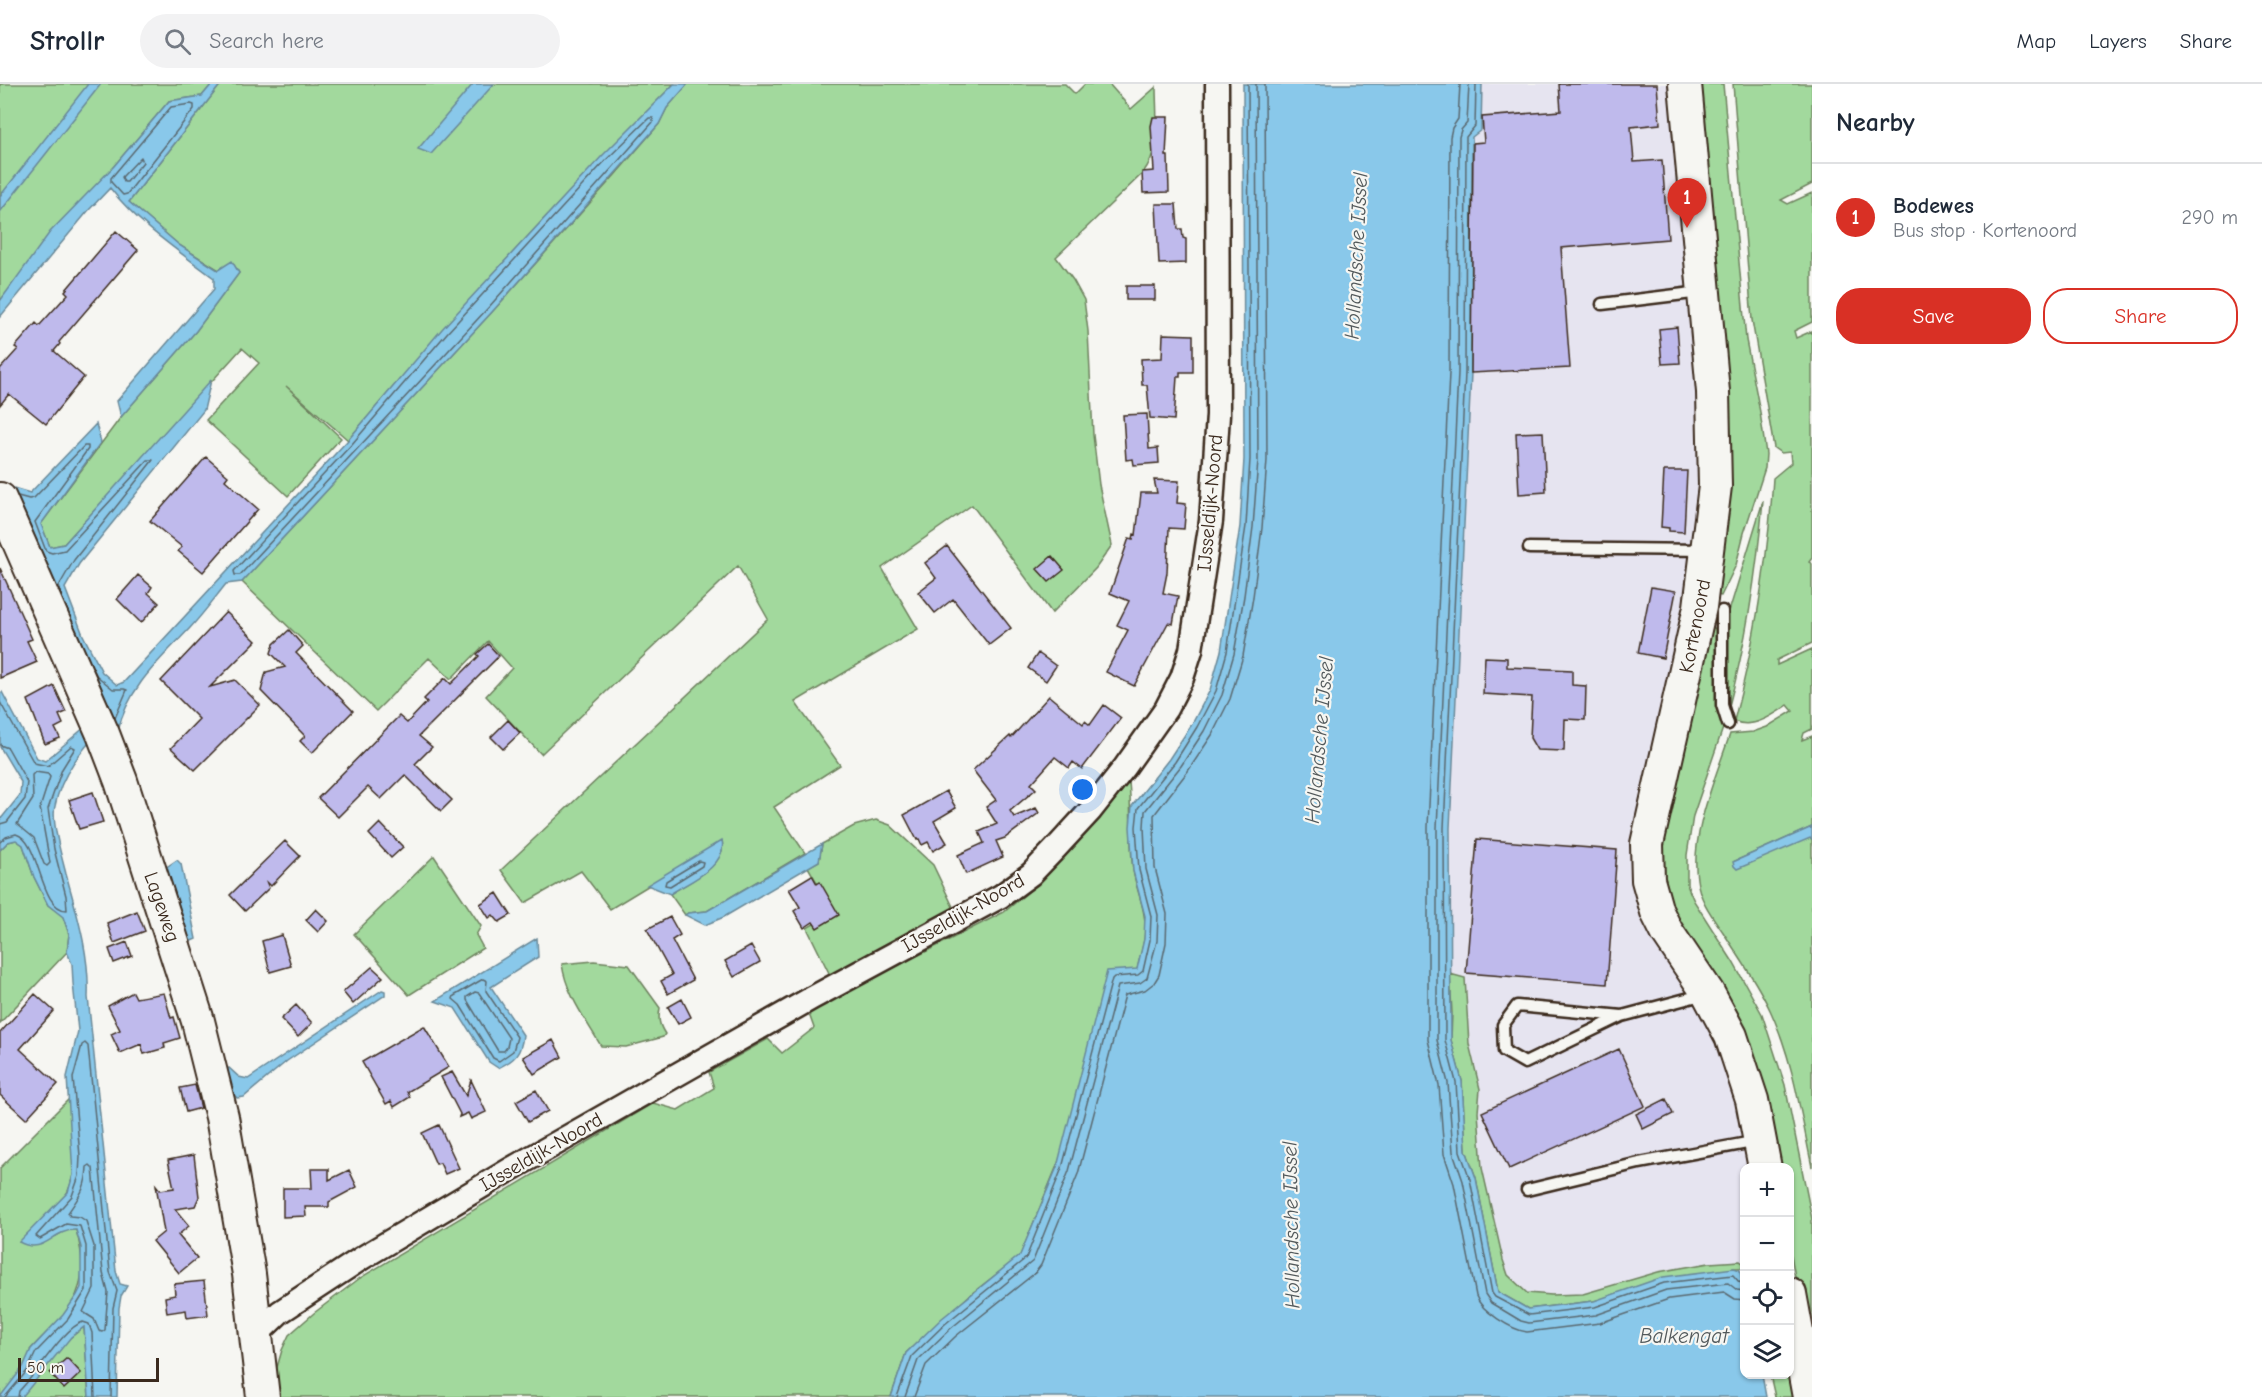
<!DOCTYPE html>
<html lang="en">
<head>
<meta charset="utf-8">
<style>
	body { margin:0; font-family:"Comic Neue",sans-serif; background:#f2f2f3; color:#1f2937 }
	.controls { position:absolute; right:18px; bottom:18px; display:grid; overflow:hidden; border-radius:12px; box-shadow:0 2px 4px #0004 }
	.controls button { width:54px; height:54px; display:grid; place-items:center; padding:0; border:0; border-bottom:2px solid #e0e1e3; background:#fff; color:#1f2937; font:30px sans-serif }
	.scale { position:absolute; left:18px; bottom:15px; width:141px; box-sizing:border-box; padding-left:6px; border:3px solid #3b2a1e; border-top:0; font-size:16px; line-height:21px; white-space:nowrap; color:#3b2a1e; -webkit-text-stroke:4px #f6f6f2; paint-order:stroke }
	.you { position:absolute; left:1083px; top:706px; width:21px; height:21px; margin:-15px; border:4px solid #fff; border-radius:50%; background:#1a73e8; box-shadow:0 0 0 9px #1a73e833 }
	.badge { display:grid; place-items:center; width:39px; height:39px; border-radius:50%; background:#d93025; color:#fff; font-size:20px; font-weight:700 }
	.pin { position:absolute; translate:-50% -50px; filter:drop-shadow(0 2px 3px #0008) }
	.pin::after { content:''; position:absolute; top:32px; width:21px; height:18px; background:inherit; clip-path:polygon(0 0,100% 0,50% 100%) }
	.list { margin:0; padding:0; list-style:none }
	h2 { display:flex; justify-content:space-between; align-items:center; height:78px; margin:0; padding:0 24px; font-size:26px }
	h2 small { font-size:20px; font-weight:400; color:#747a83 }
	.list li { display:grid; grid-template-columns:39px 1fr auto; gap:18px; align-items:center; box-sizing:border-box; height:108px; padding:0 24px; border-top:2px solid #e0e1e3 }
	.list b { display:block; font-size:22px; white-space:nowrap }
	.list p { margin:0; font-size:20px; white-space:nowrap; color:#747a83 }
	.list em { font-size:20px; font-style:normal; color:#747a83 }
	.actions { display:flex; gap:12px; padding:18px 24px }
	.actions a { flex:1; padding:14px 0; border:2px solid #d93025; border-radius:24px; text-align:center; font-size:21px; color:#d93025 }
	.actions .main { background:#d93025; color:#fff }
	.icon { flex:none; width:33px; height:33px; fill:none; stroke:currentColor; stroke-width:2; stroke-linecap:round; stroke-linejoin:round }
	.map { position:relative; flex:none; width:1812px; height:1313px; overflow:hidden }
	header { display:flex; align-items:center; gap:36px; box-sizing:border-box; height:84px; padding:0 30px; background:#fff; border-bottom:2px solid #e0e1e3 }
	header strong { font-size:28px }
	nav { display:flex; gap:33px; margin-inline-start:auto; font-size:21px }
	.search { width:420px; height:54px; background:#f2f2f3; display:flex; align-items:center; gap:15px; box-sizing:border-box; padding:0 21px; border-radius:33px; color:#747a83; font-size:22px }
	main { display:flex }
	aside { flex:1; background:#fff }
	.map>svg:first-child { display:block }
</style>
</head>
<body>
<header>
<strong>Strollr</strong>
<div class="search"><svg class="icon" aria-label="search" viewBox="0 0 24 24"><circle cx="10" cy="10" r="6"/><path d="M15 15l6 6"/></svg>Search here</div>
<nav><a>Map</a><a>Layers</a><a>Share</a></nav>
</header>
<main>
<div class="map">
<svg width="1812" height="1313" viewBox="0 0 1812 1313">
	<rect width="100%" height="100%" fill="#f6f6f2"/>
	<filter id="ink" filterUnits="userSpaceOnUse"><feTurbulence type="fractalNoise" baseFrequency=".0167" numOctaves="2"/><feDisplacementMap in="SourceGraphic" scale="12" xChannelSelector="R" yChannelSelector="G"/><feConvolveMatrix kernelMatrix="1 2 1 2 8 2 1 2 1" color-interpolation-filters="sRGB"/></filter>
	<g filter="url(#ink)">
		<!-- built -->
		<path fill="#e6e4f0" d="M1471,0H1697L1735,391L1720,504L1661,777L1781,1083L1744,1084V1187L1653,1217L1493,1263L1440,1002Z"/>
		<!-- green -->
		<path fill="#a2d99d" stroke="#6e825e" stroke-width="1.5" d="M0,0H212L202,12L169,17L0,217Z
			M221,0H674C560,114 452,233 348,356L286,302L341,354L288,412L206,336L259,279L242,264L64,460L50,463L41,440L121,333L196,247L239,189L232,178L219,186L179,161L129,118Z
			M687,0H1065L1075,10L1085,0H1109L1131,25L1156,3C1156,32 1162,65 1142,90L1056,173L1073,196L1084,216L1088,247L1093,351L1099,401L1112,461L1096,484L1052,529L972,421L882,484L918,545L795,618L840,681L774,723L805,769L707,827L688,829L685,831L670,810C687,799 728,781 722,757L610,825L581,787L525,819L501,786L768,535L738,482L541,670L486,612L512,584L488,557L451,595L429,574L376,627L242,498L492,228L615,91L659,40L667,24Z
			M1694,0H1723L1746,256L1760,328L1766,370L1765,384L1744,449L1736,481L1721,512L1716,511L1729,422L1730,333Z
			M1733,0H1812V100L1781,116L1788,120L1812,109V238L1794,247L1796,254L1812,247V474L1809,478L1812,480V559L1777,576V581L1812,565V645L1804,649L1802,656L1812,652V743L1733,778L1810,754L1812,755V1083C1801,1031 1793,975 1770,926C1757,898 1739,873 1723,848C1712,832 1699,815 1697,795C1690,750 1716,693 1730,650L1753,648L1767,643L1793,627L1788,621C1773,631 1752,646 1734,637C1755,557 1768,476 1773,394L1791,379L1790,368L1781,369L1774,364L1752,236Z
			M1763,417C1757,486 1747,555 1729,622L1726,615L1727,534Z
			M1708,541L1716,545L1719,561L1717,621L1723,644L1693,732L1687,771V801L1694,817L1733,878L1762,930L1785,1001L1812,1135V1284L1790,1166V1084L1774,1083L1681,851L1657,778Z
			M1129,698C1132,727 1129,756 1133,786C1135,801 1142,816 1144,831C1148,849 1141,868 1137,886L1020,1172L971,1210L906,1269L891,1313H278L275,1290L282,1266L289,1251L314,1229L360,1194L653,1019L678,1026L714,1004L709,988L768,955L782,969L814,944L808,927L1004,828L1033,804Z
			M876,736L890,741L933,781L955,827L831,893L807,844L834,828L808,783L819,777L822,760L854,742Z
			M16,756L23,761L34,793L48,821L63,832L69,850L67,868L0,939V766L8,758Z
			M434,772L481,842L476,851L483,864L409,911L354,850Z
			M594,877L629,881L660,924C658,935 659,941 665,950L663,953L626,963L601,962C586,936 566,910 562,880Z
			M1450,890L1465,894L1469,960L1480,1005L1478,1028L1482,1084L1503,1176L1508,1191L1527,1209L1552,1211L1583,1210L1658,1188L1709,1179L1740,1177L1744,1180V1184H1734L1594,1217L1528,1225L1498,1208L1476,1094L1466,1066L1462,997L1451,956L1452,929Z
			M69,1015C71,1041 80,1083 68,1107C61,1122 32,1145 20,1158L56,1152L68,1145L76,1146C85,1177 86,1204 64,1231C54,1243 41,1253 31,1265L71,1253L84,1243L89,1313H0V1084Z
			M1790,1290L1800,1313H1775L1770,1291Z"/>
		<!-- water -->
		<path fill="#89c8ea" stroke="#6a8998" stroke-width="1.5" d="M88,0H101L0,128V112Z
			M212,0H221L129,118L179,161L218,186L232,177L239,189L196,247L121,333L117,317L214,205V194C177,166 138,140 110,104L88,127L0,233V217L50,148L114,82L169,17L202,12Z
			M473,0H494L431,70L418,65Z
			M674,0H688L667,24L659,40L492,228L242,498L226,500C214,515 203,530 190,544C161,575 128,603 118,647L103,644C81,666 61,691 55,722C51,737 62,774 66,790C77,830 90,871 88,913L116,1187L120,1200L127,1202L121,1212L119,1224L117,1313H89L84,1243L71,1253L22,1313H0L23,1283L31,1265L63,1231L77,1211L81,1203V1163L76,1146C52,1145 45,1172 19,1158L68,1108L73,1091L67,993L78,947L73,899L72,880L67,868L69,850L63,833L48,821L34,793L23,761L16,756L8,758L0,766V736L20,711L21,698L0,663V610L2,608L37,674L45,677L99,631L10,403L30,409L96,340L101,358L41,440L50,463L64,460L211,296L204,326L79,480L65,504L83,551L102,588L117,601L124,598L348,356L442,245L602,72Z
			M1243,0H1482L1481,46L1472,53L1471,289L1450,744L1451,956L1462,997L1466,1066L1476,1094L1498,1208L1528,1225L1594,1217L1663,1193L1734,1184L1740,1186L1744,1207V1290L1762,1291L1766,1313H891L906,1269L941,1235L1020,1171L1057,1083L1107,887L1137,885L1144,855L1145,832L1133,787L1130,743L1132,722L1169,675L1192,640L1210,606L1221,567L1240,442L1244,375Z
			M1812,743V755L1810,754L1737,785L1734,782L1733,778Z
			M722,756C728,783 688,798 670,810L647,801Z
			M822,760L819,777L724,833L705,841L685,831L688,829L707,827Z
			M177,776L181,780L196,855L187,859L162,786Z
			M537,854L538,873L491,903L523,951C521,970 515,976 498,984L489,978L455,924L435,917Z
			M382,906L385,907V911L287,977L244,1013L237,1014L229,1006L225,986L229,984L239,993L248,995Z"/>
		<g fill="none" stroke-linecap="round" stroke-linejoin="round">
			<!-- shore -->
			<path stroke="#5a6970" stroke-width="1.5" d="M1460,0L1458,35L1452,44L1450,53L1449,289L1428,743V956L1439,1001L1444,1070L1454,1100L1476,1212C1481,1227 1512,1246 1527,1248L1600,1239L1669,1215L1724,1208L1735,1215L1744,1216
				M1469,0L1467,39L1461,46L1459,53L1458,289L1437,744V956L1448,999L1453,1068L1463,1097L1485,1210L1491,1219L1521,1237L1529,1239L1596,1231L1666,1206L1728,1199L1737,1206L1744,1207
				M1476,0L1475,42L1466,53L1465,289L1444,744L1445,956L1456,998L1460,1067L1470,1095L1492,1209L1495,1213L1529,1231L1595,1223L1664,1199L1733,1191L1739,1198L1744,1200
				M191,20L194,21V25L127,110L123,111L111,98V94L171,23Z
				M649,34H653V38L488,224L240,491H235L234,487L352,360L447,249L606,76Z
				M141,73L143,78L127,98H124L122,93Z
				M18,412L29,415L34,414L84,362H88V365L35,438L46,467L52,469L65,466L148,376H153L74,476L59,502L62,514
				M92,583L97,592L113,605H124L127,606L115,634
				M0,618L34,679L48,682L71,662L75,664L62,685L48,725L54,765L66,812L67,826C39,826 41,757 16,750L6,753L0,758
				M0,661L8,664L27,698L25,715L7,738L0,740
				M35,688L48,690L50,693L40,724L50,779L47,782L44,780L34,754L17,740L33,715L32,691Z
				M699,777L703,778L702,782L670,802L665,801L666,797Z
				M483,895L487,897L486,907L517,953L513,967L499,977L493,974L460,921L453,915L454,912Z
				M475,908L479,909L509,954L507,963L504,967H498L467,916V913Z
				M90,1081L93,1084L103,1189L108,1208L105,1246L102,1248L99,1247L94,1235L83,1228L94,1205V1162L86,1137L80,1133L70,1132L68,1129C79,1112 86,1106 87,1083Z
				M5,1313L27,1287L36,1268L68,1235L86,1206V1162L80,1142L66,1140L40,1155L36,1152L72,1112L79,1092L80,1072L73,994L82,961L85,959L88,962L110,1188L117,1207L113,1224L111,1313
				M18,1313L19,1307C36,1291 64,1243 83,1238L89,1240L92,1249L95,1313
				M897,1313L912,1272L945,1240L1026,1174L1062,1084L1112,895L1114,893L1138,891L1143,887L1150,856L1151,832L1139,786L1136,743L1138,724L1175,678L1197,643L1216,607L1227,568L1246,442L1250,375L1248,0
				M905,1313L918,1276L950,1245L1033,1177L1069,1087L1118,902L1140,899L1147,894L1157,857L1158,831L1146,785L1144,743L1145,727L1181,682L1204,647L1222,611L1234,570L1244,512L1253,443L1258,376L1256,0
				M914,1313L926,1281L956,1252L1035,1189L1041,1181L1078,1090L1125,911L1145,906L1154,899L1159,891L1166,859L1167,830L1155,784L1154,731L1188,687L1212,651L1230,615L1243,572L1253,513L1262,444L1267,376L1265,0"/>
		</g>
		<!-- building -->
		<path fill="#bfbaec" stroke="#3b2a1e" stroke-width="1.5" d="M1559,0H1657L1660,40L1631,43L1634,78L1662,76L1668,155L1561,164L1570,284L1471,289L1473,59L1484,58L1482,33L1561,27Z
			M1153,33H1168L1166,72H1168L1169,108L1143,109L1142,88L1154,87L1151,42Z
			M1156,120H1176L1178,145H1182L1183,154L1186,155V179L1159,180Z
			M116,147L138,166L59,258L60,260L54,267L84,293L46,340L9,310L0,321V285L18,265L15,263L36,239L39,242L68,210L65,207Z
			M1126,202H1155V216H1126Z
			M1677,243L1680,279L1662,280L1659,245Z
			M1163,250L1193,251V288H1180V293H1177L1174,336L1150,334L1147,301H1142L1141,275L1162,274Z
			M1147,330L1149,365L1158,364L1159,379L1134,381L1133,375L1126,376L1123,331Z
			M1543,348L1546,408L1519,410L1516,349Z
			M206,373L228,392L225,396L258,425L203,488L178,467L182,463L150,437Z
			M1664,387H1687L1684,448L1669,447V444L1661,443Z
			M1154,396L1179,397L1177,419L1186,420L1184,445L1169,444L1167,489L1163,509L1178,512L1173,540L1168,539L1134,602L1106,588L1128,546L1117,541L1129,517L1110,509L1129,454L1133,455L1134,450L1136,451L1141,409H1157Z
			M947,462L1011,544L989,561L953,515L935,529L918,508L936,494L925,479Z
			M1052,472L1064,486L1049,498L1037,485Z
			M0,484L32,555L27,557L37,578L0,594Z
			M138,491L152,503L148,509L159,519L141,539L117,515Z
			M1651,503L1676,507L1663,574L1638,569Z
			M226,528L256,557L210,603L235,596L260,621L195,686L171,664L199,635L161,597Z
			M289,546L303,562L296,569L353,627L312,669L300,657L305,652L261,607L266,588L285,583L271,569L274,560Z
			M488,560L499,572L419,652L432,663L415,680L452,716L441,727L405,691L381,715L368,703L338,733L318,714L399,632L407,639L427,618L424,615L445,594L451,600L479,572L477,570Z
			M1038,569L1056,582L1046,597L1028,584Z
			M1485,573L1507,574V583L1572,586V601L1586,602L1585,636L1565,635L1564,667L1537,666L1530,654L1532,613L1483,610Z
			M54,602L66,628L59,631L63,640L55,644L60,654L45,660L28,616Z
			M1049,612L1083,640L1085,637L1090,641L1104,621L1121,634L1082,685L1073,678L1069,684L1055,673L1031,700L1036,705L1010,727L1014,733L1036,724L1039,729L1005,754L996,757L1003,773L966,790L958,771L984,759L979,748L997,740L986,723L996,716L973,686L1010,652L1011,654Z
			M508,636L520,649L503,665L491,653Z
			M946,707L956,724L934,737L947,759L933,767L928,758L922,761L919,755L917,756L904,731Z
			M93,708L103,738L79,745L69,716Z
			M380,739L403,763L391,774L369,750Z
			M1477,755L1617,766L1607,900L1466,889Z
			M285,757L300,772L271,802L266,797L269,804L245,827L230,811Z
			M812,791L817,800L820,798L839,831L817,844L813,838L804,844L794,827L800,823L789,805Z
			M497,809L511,831L499,838L493,831L489,834L480,820Z
			M316,825L328,837L318,848L306,836Z
			M137,827L145,847L114,859L107,839Z
			M670,833L680,851L672,856L693,896L668,910L661,897L672,891L647,845Z
			M282,851L291,882L270,888L262,857Z
			M127,858L132,872L114,879L109,865Z
			M751,862L760,878L734,893L725,877Z
			M372,883L383,893L353,920L343,908Z
			M133,908L136,914L164,909L171,934L174,933L180,954L164,959L165,964L144,970L141,960L120,969L111,950L120,946L108,922Z
			M35,910L54,927L20,965L58,1000L26,1035L0,1011V949Z
			M682,915L691,933L678,940L668,923Z
			M296,921L312,939L298,953L281,935Z
			M424,942L449,983L407,1008L410,1013L394,1023L391,1017L386,1020L362,978Z
			M553,956L562,973L534,990L523,973Z
			M1619,965L1645,1022L1509,1085L1482,1028Z
			M452,988L466,1012L471,996L486,1028L471,1035L468,1029L459,1033L460,1030L441,993Z
			M195,1001L201,1024L186,1028L180,1004Z
			M536,1006L548,1027L528,1038L516,1017Z
			M1666,1015L1673,1030L1643,1045L1636,1030Z
			M439,1041L459,1084L445,1090L440,1079L436,1080L422,1049Z
			M194,1071L199,1113L195,1122L175,1125L189,1142L178,1151L197,1174L179,1189L153,1157L164,1148L156,1101L160,1106L174,1104L168,1076Z
			M311,1085H329V1096L349,1086L357,1103L329,1118V1123H305L306,1132L283,1133V1104H312Z
			M204,1197L208,1231L187,1234L186,1226L167,1229L165,1213L175,1211L174,1200Z
			M67,1274L81,1289L64,1305L50,1289Z"/>
		<g fill="none" stroke-linecap="round" stroke-linejoin="round">
			<!-- lane casing -->
			<g stroke="#3b2a1e" stroke-width="15">
				<path id="lane" d="M1602,220L1701,208
					M1529,464L1705,466
					M1722,527V621L1728,640
					M1622,932L1517,922L1503,941L1504,967L1525,979L1622,932L1705,910
					M1527,1106L1639,1079L1758,1057"/>
			</g>
			<!-- street casing -->
			<g stroke="#3b2a1e" stroke-width="27">
				<path id="street" d="M256,1251L280,1228L362,1174L511,1085L812,914L1001,812L1031,790L1055,765L1091,726L1125,683L1166,625L1182,594L1191,566L1211,437L1218,331L1217,0"/>
			</g>
			<!-- secondary casing -->
			<g stroke="#3b2a1e" stroke-width="36">
				<path id="secondary" d="M1685,0L1713,308L1715,402L1700,523L1647,760L1648,796L1657,828L1667,848L1708,909L1731,952L1752,1016L1765,1084
					M0,415L103,650L121,697L198,937L222,1033L249,1190L263,1313
					M1790,1210L1809,1313"/>
			</g>
			<!-- lane -->
			<use href="#lane" stroke="#f6f6f2" stroke-width="10"/>
			<!-- street -->
			<use href="#street" stroke="#f6f6f2" stroke-width="22"/>
			<!-- secondary -->
			<use href="#secondary" stroke="#f6f6f2" stroke-width="32"/>
		</g>
	</g>
	<g text-anchor="middle" dominant-baseline="central" stroke-width="4.5" stroke-linejoin="round" paint-order="stroke">
		<!-- street labels -->
		<g font-size="20" fill="#3b2a1e" stroke="#f6f6f2">
			<text transform="translate(1210 419) rotate(-85)">IJsseldijk-Noord</text>
			<text transform="translate(1695 542) rotate(-79)">Kortenoord</text>
			<text transform="translate(162 823) rotate(71)">Lageweg</text>
			<text transform="translate(963 829) rotate(-30)">IJsseldijk-Noord</text>
			<text transform="translate(541 1068) rotate(-30)">IJsseldijk-Noord</text>
		</g>
		<!-- water labels -->
		<g font-size="21" font-style="italic" fill="#52595b" stroke="#f6f6f2">
			<text transform="translate(1356 172) rotate(-87)">Hollandsche IJssel</text>
			<text transform="translate(1319 656) rotate(-85)">Hollandsche IJssel</text>
			<text transform="translate(1291 1141) rotate(-91)">Hollandsche IJssel</text>
			<text x="1684" y="1252">Balkengat</text>
		</g>
	</g>
</svg>
<div class="controls">
<button>+</button>
<button>−</button>
<button><svg class="icon" aria-label="locate" viewBox="0 0 24 24"><circle cx="12" cy="12" r="6"/><path d="M12 2v4M12 18v4M2 12h4M18 12h4"/></svg></button>
<button><svg class="icon" aria-label="layers" viewBox="0 0 24 24"><path d="M12 4l9 5-9 5-9-5zM3 14l9 5 9-5"/></svg></button>
</div>
<div class="scale">50 m</div>
<div class="you"></div>
<div class="pin badge" style="left:1687px;top:144px">1</div>
</div>
<aside>
<h2>Nearby<small></small></h2>
<ul class="list">
<li><span class="badge">1</span><div><b>Bodewes</b><p>Bus stop · Kortenoord</p></div><em>290 m</em></li>
</ul>
<div class="actions"><a class="main">Save</a><a>Share</a></div>
</aside>
</main>
</body>
</html>
